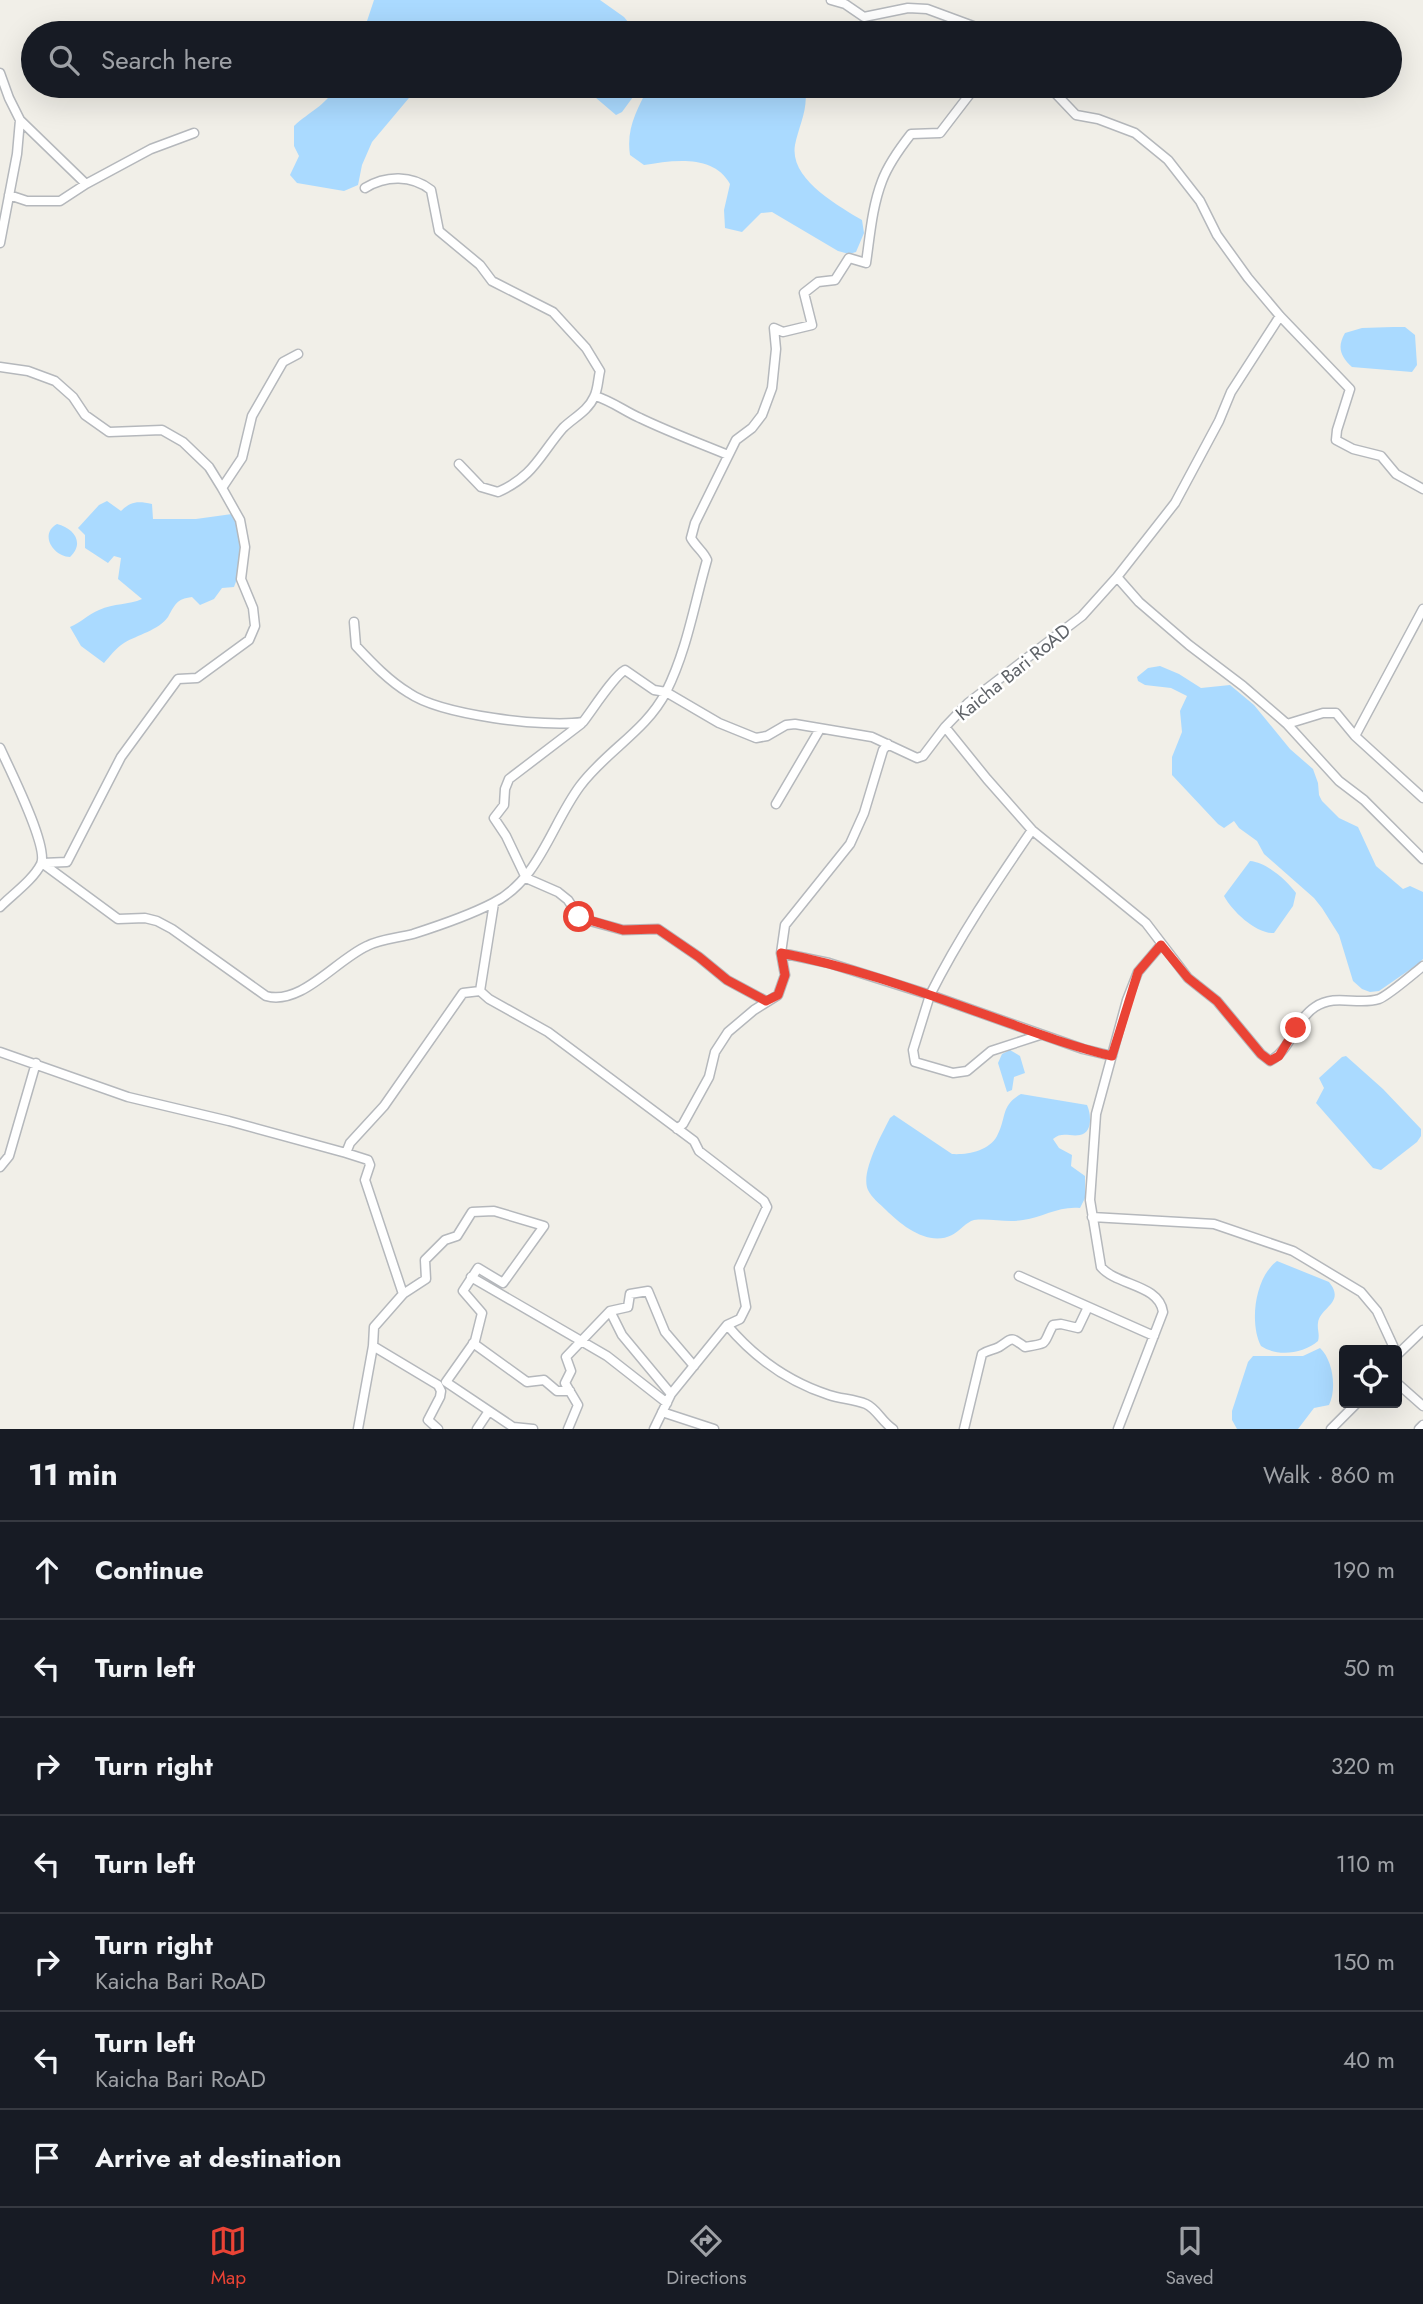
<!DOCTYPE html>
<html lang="en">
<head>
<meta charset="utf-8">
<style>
	body { margin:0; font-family:Jost,sans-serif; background:#20242c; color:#f1f3f6 }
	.controls { position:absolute; right:21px; bottom:21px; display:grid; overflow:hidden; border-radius:7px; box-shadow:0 7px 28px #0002 }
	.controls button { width:63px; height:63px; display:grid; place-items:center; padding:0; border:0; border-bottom:2px solid #363941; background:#171b24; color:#f1f3f6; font:35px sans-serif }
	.stop { position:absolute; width:21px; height:21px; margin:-16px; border:5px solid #ea4335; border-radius:50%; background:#fff }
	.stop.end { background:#ea4335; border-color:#fff; box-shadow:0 2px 7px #0008 }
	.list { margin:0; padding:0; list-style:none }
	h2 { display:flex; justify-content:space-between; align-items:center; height:91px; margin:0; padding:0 28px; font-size:30px }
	h2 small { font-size:23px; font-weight:400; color:#9ea1a6 }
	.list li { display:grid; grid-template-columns:46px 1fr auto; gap:21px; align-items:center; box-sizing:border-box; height:98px; padding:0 28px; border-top:2px solid #363941 }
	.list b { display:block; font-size:26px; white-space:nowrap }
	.list p { margin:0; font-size:23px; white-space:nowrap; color:#9ea1a6 }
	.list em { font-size:23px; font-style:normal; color:#9ea1a6 }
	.icon { flex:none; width:38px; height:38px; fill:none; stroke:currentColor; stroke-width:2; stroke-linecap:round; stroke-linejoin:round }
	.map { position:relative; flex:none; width:1423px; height:1429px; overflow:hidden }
	.search { position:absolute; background:#171b24; box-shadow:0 7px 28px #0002; left:21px; right:21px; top:21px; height:77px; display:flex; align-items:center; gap:18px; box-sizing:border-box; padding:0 24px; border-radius:38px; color:#9ea1a6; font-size:26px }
	.sheet { height:777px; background:#171b24 }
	nav { display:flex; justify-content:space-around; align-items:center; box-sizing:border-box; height:98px; border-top:2px solid #363941; background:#171b24; font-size:19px; color:#9ea1a6 }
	nav a { display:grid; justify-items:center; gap:4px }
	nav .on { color:#ea4335 }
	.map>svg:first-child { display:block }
</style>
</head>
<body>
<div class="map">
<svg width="1423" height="1429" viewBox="0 0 1423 1429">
	<rect width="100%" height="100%" fill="#f1efe8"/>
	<!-- water -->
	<path fill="#aadaff" d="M374,0H600L624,17L637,33H495L474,22L451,33H363Z
		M337,86H419L372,142L362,165L358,185L344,191L297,183L290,175L299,156L294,146V126C310,111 324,107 337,86Z
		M582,86H641L622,112L616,115Z
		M649,86H804C810,106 799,125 795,145C789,179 839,206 862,220L864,233L856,252L849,254L838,251L772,212L761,213L742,232L725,228L724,210L730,184C714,154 673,160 644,165L630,155C626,128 637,110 649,86Z
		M1393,327H1405L1415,335L1417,365L1412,372L1352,367C1340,356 1337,347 1345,333L1362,328Z
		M107,501L121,511C131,501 138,501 152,504L153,519H196L232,514C247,531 242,568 234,587L222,588L214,599L200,605L192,597C176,599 175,605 168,617C159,630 137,635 124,643C116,648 110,656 104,663L81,646L70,627C80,623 89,614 99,610C114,603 129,605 142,599L118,579L121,558L114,556L108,563L85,548V535L78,528L99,505Z
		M57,524C74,528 85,543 70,557C53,556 39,534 57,524Z
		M1160,666L1179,674L1201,688L1230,685L1254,705L1290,749L1313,769L1318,783L1319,795L1322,801L1339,818L1358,827L1376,866L1403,889L1410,886L1423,892V959L1418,964L1379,991L1370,992L1362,989L1353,981L1339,935L1322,908L1314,898L1264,854L1257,841L1239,828L1234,821L1224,828L1218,824L1172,775V757L1182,732L1180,711L1187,696L1171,688L1145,685L1138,681L1137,677L1148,668Z
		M1250,861C1266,862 1287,880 1296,893L1293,906L1274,933C1256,934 1232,911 1224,896Z
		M1010,1050L1020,1056L1025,1073L1014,1077L1012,1090L1007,1092L998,1063L1002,1054Z
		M1346,1056L1383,1089L1421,1129V1136L1417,1142L1381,1170L1373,1168L1316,1103L1324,1088L1319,1078L1342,1057Z
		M1021,1094L1087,1105C1091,1113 1093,1133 1080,1135C1070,1137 1062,1131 1053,1139L1059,1148L1072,1155L1071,1166L1085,1176V1198L1080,1208C1058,1206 1044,1217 1023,1220C1007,1223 990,1218 974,1220C966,1222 960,1231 952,1235C929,1247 902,1226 886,1210C880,1204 871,1197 868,1190C860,1173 882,1134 890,1118L894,1115L952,1154C967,1155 989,1151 997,1136C1007,1118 1000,1106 1021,1094Z
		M1277,1261L1329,1282C1346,1303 1320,1307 1318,1323C1317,1330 1320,1334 1318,1341C1303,1354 1277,1357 1261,1346C1249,1323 1255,1277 1277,1261Z
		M1320,1348C1333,1360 1337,1389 1329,1405L1314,1408L1298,1429H1237L1232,1420V1411L1248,1362L1253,1356H1303Z"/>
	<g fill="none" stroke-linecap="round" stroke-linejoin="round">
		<!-- minor casing -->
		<g stroke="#b5b8bc" stroke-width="11">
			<path id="minor" d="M831,0L845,4L864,17L908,8L927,9L992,33
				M0,73L9,98L20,120L17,154L0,243
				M1054,86L1056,94L1076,115L1098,119L1135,133L1168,160L1200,201L1217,235L1248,278L1280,316L1350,389L1337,430L1336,440L1353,449L1381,456L1396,474L1423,489
				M20,120L86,184
				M365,188C386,175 412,175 431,190L439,231L480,265L492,281L553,312L586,348L600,371C598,379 598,390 594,397C588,411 573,418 563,428C539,456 534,476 498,492L481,487L459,464
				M9,195L27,201H60L86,184L151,149L194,133
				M1280,316L1231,392L1219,421L1175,503L1117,577L1082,616L968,703L945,727L987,779L1032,830L1146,923L1188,978L1217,1001L1261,1054L1270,1061C1291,1050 1295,1020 1315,1007C1336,993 1357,1006 1379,999C1389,995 1413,974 1423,966
				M0,367L28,371L55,381L73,397L85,415L109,432L162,430L183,442L209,467L222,488L240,520L245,547L241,579L253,608L255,626L249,640L197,678L178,679L121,757L67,862L42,863
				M595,396C612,401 624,411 640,418C669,432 699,443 728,455
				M222,488L242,458L252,416L283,362L298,354
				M1117,577L1139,602L1189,645L1243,686L1287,724L1339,781L1364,800L1423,859
				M354,622L356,646C372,663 389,681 409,693C441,715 545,728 583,722C593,709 614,676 625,670L654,690L666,692L719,723L756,738L767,736L786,725L795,724L872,737L917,758L923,756L945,727
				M581,724L509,779L505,789L504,805L494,818L506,836L526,878L558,892L568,900L579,917L590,921L623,930L658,929L699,957L727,980L766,1001
				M1287,724L1323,713H1336L1355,736L1423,798
				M1355,736L1423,609
				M0,748C9,768 49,847 41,864C33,880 13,894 0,907
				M776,804L820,729
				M1032,830C995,884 959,937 930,995L1083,1049L1112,1056
				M42,863L118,919L145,918L157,921L172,929L266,996C301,1006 336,960 367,946C380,939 398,938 413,934C438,926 470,915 493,903C539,880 551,825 580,786C606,751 646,731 666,692C687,650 694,605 707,560C704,552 696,547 691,538L695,523L736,440L752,428L762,415L772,388L776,349L774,328L783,332L812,325L804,293L818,282L835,280L849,258L866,263C870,236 872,207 882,181C888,165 900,148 911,134L940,133L976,86
				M781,953L829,963L930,995L913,1050L915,1062L953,1073L967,1071L991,1051L1040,1035
				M480,991L494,903
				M0,1052L128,1097L229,1121L346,1153
				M677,1129L683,1124L709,1077L715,1052L728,1032L754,1010L778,995L785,975L781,953L785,925L850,844L864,813L883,750L888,744
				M0,1167L9,1156L36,1063
				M1092,1217L1214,1224L1293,1251L1361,1292L1377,1311L1395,1350
				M1019,1276L1154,1336
				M471,1277L607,1356L667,1403
				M403,1294L426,1279L425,1260L445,1240L457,1236L472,1212L494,1211L544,1226L503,1283L478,1268L463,1291L482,1313L475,1341L446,1382L513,1427L533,1429
				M610,1311L622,1335L671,1394
				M727,1325C754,1357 789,1382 829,1395C841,1399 854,1399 866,1404C877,1409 881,1421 893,1429
				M473,1343L527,1382L544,1380L557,1391H570
				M373,1346L438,1385L441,1391L440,1397L428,1420L438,1429
				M1397,1355L1423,1330
				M1397,1383L1423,1406
				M662,1412L714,1429
				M358,1429L373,1346L374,1327L403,1294L365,1180L370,1165L368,1160L346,1153L350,1143L384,1106L463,993L480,991L489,999L548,1032L694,1141L699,1151L764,1201L767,1207L739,1268L746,1307L740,1319L727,1325L671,1394L654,1429
				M477,1429L489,1411
				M568,1429L578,1405L565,1383L571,1371L566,1357L610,1311L628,1307L630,1294L648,1291L665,1332L694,1366
				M964,1429L982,1354C988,1350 993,1350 999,1347C1013,1338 1010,1336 1025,1347C1050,1343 1042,1345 1053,1325L1061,1324L1078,1328L1088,1307
				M1118,1429L1163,1312C1159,1284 1117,1286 1101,1267L1090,1200L1096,1114L1127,1000L1138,972L1161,945
				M1331,1429L1357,1403
				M1419,1429L1423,1425"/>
		</g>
		<!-- minor -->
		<use href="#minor" stroke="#fff" stroke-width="8"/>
	</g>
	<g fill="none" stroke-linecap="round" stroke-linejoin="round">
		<!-- route -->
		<path stroke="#ea4335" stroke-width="9" d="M579,917L623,930L658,929L699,957L727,980L766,1001L778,995L785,975L781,953C848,966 911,988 975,1011C1021,1027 1065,1045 1112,1056L1138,972L1161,945L1188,978L1217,1001L1261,1054L1270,1061L1279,1056L1296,1028"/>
	</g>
	<g text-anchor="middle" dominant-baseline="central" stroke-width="5" stroke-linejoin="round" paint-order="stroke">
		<!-- street labels -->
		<g font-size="19" fill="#5f6368" stroke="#fff">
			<text transform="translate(1013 672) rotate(-39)">Kaicha Bari RoAD</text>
		</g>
	</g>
</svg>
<div class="controls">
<button><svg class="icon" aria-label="locate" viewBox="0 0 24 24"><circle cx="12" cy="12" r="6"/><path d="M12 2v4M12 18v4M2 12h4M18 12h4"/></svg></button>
</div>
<div class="stop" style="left:579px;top:917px"></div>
<div class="stop end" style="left:1296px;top:1028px"></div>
<div class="search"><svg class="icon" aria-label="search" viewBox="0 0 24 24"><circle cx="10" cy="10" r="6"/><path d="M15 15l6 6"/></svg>Search here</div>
</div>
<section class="sheet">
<h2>11 min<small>Walk · 860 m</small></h2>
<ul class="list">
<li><svg class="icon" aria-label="ahead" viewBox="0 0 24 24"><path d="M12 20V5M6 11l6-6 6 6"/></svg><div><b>Continue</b></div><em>190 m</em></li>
<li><svg class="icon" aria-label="left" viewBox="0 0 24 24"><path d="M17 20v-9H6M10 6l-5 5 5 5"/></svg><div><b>Turn left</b></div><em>50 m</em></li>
<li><svg class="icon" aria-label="right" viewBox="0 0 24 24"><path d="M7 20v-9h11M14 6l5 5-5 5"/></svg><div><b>Turn right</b></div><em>320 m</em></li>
<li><svg class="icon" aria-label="left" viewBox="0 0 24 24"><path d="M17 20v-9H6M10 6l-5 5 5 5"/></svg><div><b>Turn left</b></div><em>110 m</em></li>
<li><svg class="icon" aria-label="right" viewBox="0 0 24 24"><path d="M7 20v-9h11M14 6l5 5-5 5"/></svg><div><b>Turn right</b><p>Kaicha Bari RoAD</p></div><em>150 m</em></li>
<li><svg class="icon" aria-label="left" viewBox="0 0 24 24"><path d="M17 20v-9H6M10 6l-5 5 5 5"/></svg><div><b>Turn left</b><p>Kaicha Bari RoAD</p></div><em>40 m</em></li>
<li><svg class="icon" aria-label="arrive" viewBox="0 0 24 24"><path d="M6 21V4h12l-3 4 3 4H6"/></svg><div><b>Arrive at destination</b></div></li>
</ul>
</section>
<nav>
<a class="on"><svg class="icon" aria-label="map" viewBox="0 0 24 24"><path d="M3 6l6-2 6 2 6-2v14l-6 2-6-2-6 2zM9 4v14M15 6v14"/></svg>Map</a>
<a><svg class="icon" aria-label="directions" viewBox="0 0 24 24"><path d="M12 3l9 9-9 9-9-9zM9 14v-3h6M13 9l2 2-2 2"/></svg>Directions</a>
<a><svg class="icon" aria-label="saved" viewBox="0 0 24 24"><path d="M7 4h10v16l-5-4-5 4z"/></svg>Saved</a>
</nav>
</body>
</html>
